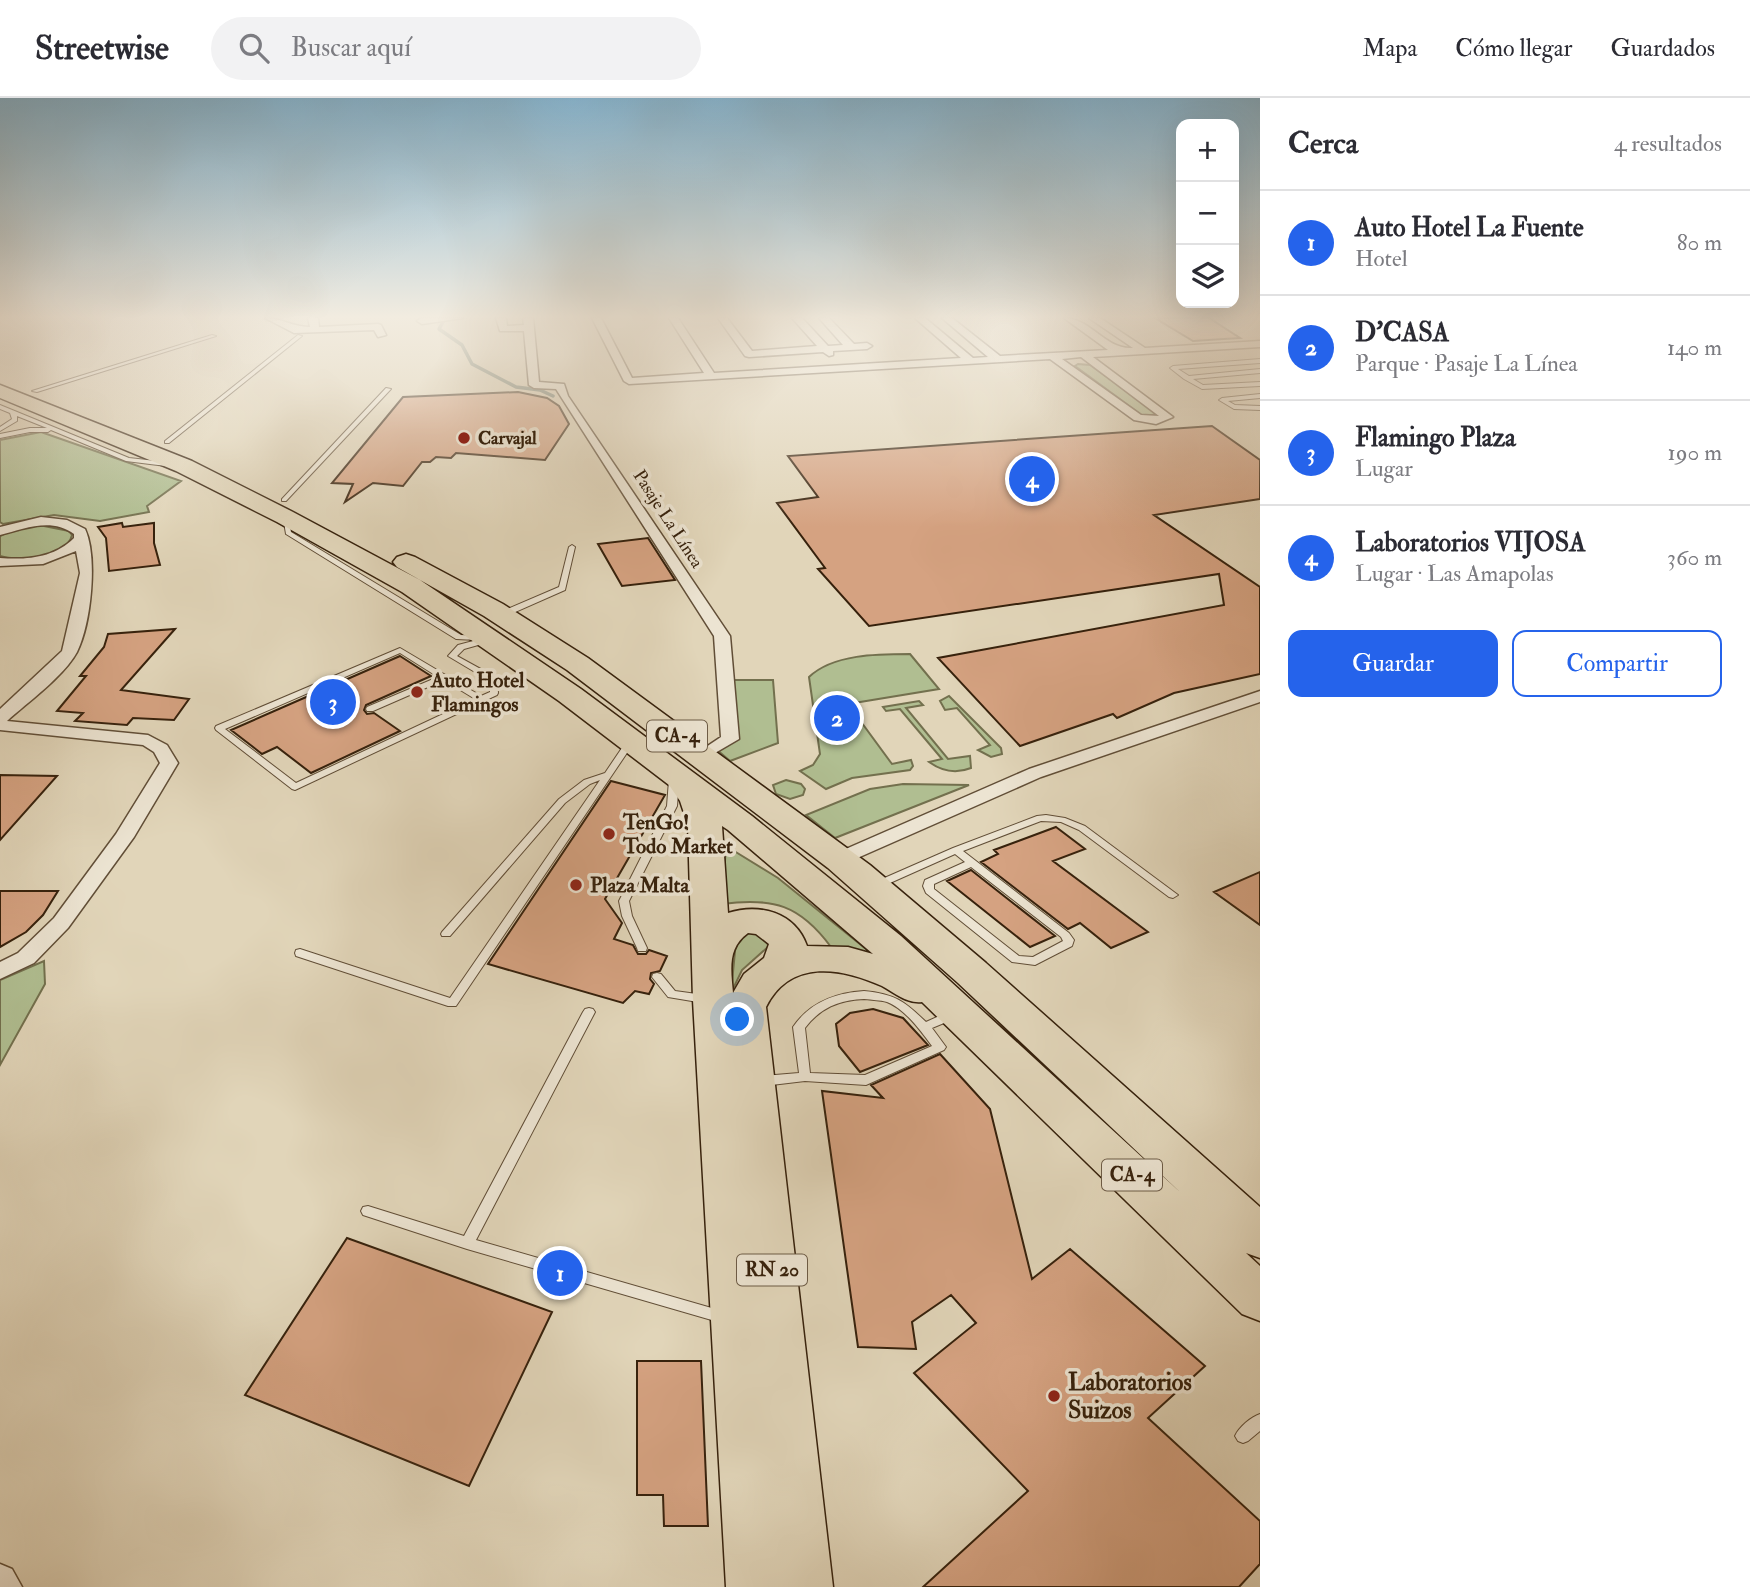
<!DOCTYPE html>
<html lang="es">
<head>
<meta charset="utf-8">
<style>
	body { margin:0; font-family:"IM FELL Double Pica",serif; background:#f2f2f3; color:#2b2b33 }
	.controls { position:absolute; right:21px; top:21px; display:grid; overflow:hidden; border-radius:14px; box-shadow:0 7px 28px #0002 }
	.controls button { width:63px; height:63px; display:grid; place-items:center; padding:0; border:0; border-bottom:2px solid #e1e1e2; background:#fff; color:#2b2b33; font:35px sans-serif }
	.you { position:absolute; left:738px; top:922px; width:24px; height:24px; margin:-18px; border:5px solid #fff; border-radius:50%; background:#1a73e8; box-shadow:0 0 0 10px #1a73e833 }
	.badge { display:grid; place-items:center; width:46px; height:46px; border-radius:50%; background:#2563eb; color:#fff; font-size:23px; font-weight:700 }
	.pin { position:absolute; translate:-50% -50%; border:4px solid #fff; box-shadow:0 2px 7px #0006 }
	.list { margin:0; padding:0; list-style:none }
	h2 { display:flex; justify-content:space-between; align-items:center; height:91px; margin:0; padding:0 28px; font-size:30px }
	h2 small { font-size:23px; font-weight:400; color:#7c7c81 }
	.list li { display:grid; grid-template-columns:46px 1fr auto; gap:21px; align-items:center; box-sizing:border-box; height:105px; padding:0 28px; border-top:2px solid #e1e1e2 }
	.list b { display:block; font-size:26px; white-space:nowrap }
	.list p { margin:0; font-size:23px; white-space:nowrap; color:#7c7c81 }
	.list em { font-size:23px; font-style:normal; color:#7c7c81 }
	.actions { display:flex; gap:14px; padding:21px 28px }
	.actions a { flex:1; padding:16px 0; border:2px solid #2563eb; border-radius:14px; text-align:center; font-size:24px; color:#2563eb }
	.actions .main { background:#2563eb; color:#fff }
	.icon { flex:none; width:38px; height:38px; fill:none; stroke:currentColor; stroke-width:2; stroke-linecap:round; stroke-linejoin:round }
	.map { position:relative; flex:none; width:1260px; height:1489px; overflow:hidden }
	header { display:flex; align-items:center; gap:42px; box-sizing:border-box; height:98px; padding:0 35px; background:#fff; border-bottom:2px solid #e1e1e2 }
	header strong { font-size:33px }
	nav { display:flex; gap:38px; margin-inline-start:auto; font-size:24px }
	.search { width:490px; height:63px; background:#f2f2f3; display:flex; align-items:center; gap:18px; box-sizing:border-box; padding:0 24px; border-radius:38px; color:#7c7c81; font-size:26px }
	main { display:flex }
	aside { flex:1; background:#fff }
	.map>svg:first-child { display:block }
</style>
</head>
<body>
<header>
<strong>Streetwise</strong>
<div class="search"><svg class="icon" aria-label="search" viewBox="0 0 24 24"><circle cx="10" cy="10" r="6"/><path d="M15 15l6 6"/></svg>Buscar aquí</div>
<nav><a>Mapa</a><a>Cómo llegar</a><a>Guardados</a></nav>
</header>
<main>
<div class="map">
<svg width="1260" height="1489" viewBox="0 0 1260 1489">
	<rect width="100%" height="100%" fill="#e1d5b9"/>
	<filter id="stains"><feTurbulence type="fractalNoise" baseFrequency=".00286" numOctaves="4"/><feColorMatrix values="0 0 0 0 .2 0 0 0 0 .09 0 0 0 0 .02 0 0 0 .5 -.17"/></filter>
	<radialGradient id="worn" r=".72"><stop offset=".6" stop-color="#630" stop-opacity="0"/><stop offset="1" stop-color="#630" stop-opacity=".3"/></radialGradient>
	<!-- green -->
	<path fill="#b0be91" stroke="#73704e" stroke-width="2" d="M1078,266L1090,267L1159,316L1143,318L1075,268Z
		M41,334L181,383L147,408L149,414L100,423L54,417L3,426L0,424V342Z
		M39,427L69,433L72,437C66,461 20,464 0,458V438L13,432Z
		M910,556L939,591L848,606L892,666L911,662L913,668L910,672L852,680L826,691L800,673L813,667L820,656L809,579C833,556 878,556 910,556Z
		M728,582H773L778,645L730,663L716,651L734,641Z
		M949,598L1001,650L1002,656L991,659L978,652L990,647L957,610L945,612L940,603Z
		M919,603L923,607L906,610L948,661L970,658L971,670C956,676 943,674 929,664L942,661L900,611L886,613L883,609Z
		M786,682L801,686L805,691L803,697L790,701L776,696L773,687Z
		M903,686L969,687L835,740L806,717L870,691Z
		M726,748L778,780L871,855L831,849C800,807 773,799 722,806Z
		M750,834L760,835L769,848L742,872L731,895L736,843Z
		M44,863L45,886L0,967V882Z"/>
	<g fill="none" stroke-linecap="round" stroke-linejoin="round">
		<!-- stream -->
		<path stroke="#6e7c6f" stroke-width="3.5" d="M445,220L439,231L462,247L472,266L516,289L540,292L553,298"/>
	</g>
	<!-- building -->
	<path fill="#d5a281" stroke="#36210c" stroke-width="2" d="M1155,220H1209L1240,240L1193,243Z
		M518,294L547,300L559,308L569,326L545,362L456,355L451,360L436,359L430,364H422L403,388L373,385L345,404L353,386L332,385L403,299Z
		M1212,328L1260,362V401L1154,417L1260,489V576L1174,595L1117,620L1113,616L1020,648L938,560L1224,507L1219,476L869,528L818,471L825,470L777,405L818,399L788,358Z
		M122,425L123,429L154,425V445L160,467L109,473L106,440L98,429Z
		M648,440L675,482L622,488L598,446Z
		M175,531L121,592L189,601L174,622L133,620L127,627L75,623L83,615L57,613L86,578H80L104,549L108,536Z
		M400,558L431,578L366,607L364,612L367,616L374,615L400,633L311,675L277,649L262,656L231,632Z
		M0,677L57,678L0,742Z
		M611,683L665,697L605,801L622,825L614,841L633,847L638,856H646L649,852L667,858L660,873L651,875L650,881L654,886L649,896L635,893L623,905L488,866Z
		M1056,729L1085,751L1053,763L1148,834L1111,850L1080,825L1068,831L981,764L998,756L994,752Z
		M971,772L1055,838L1030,849L947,783Z
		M1260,774V827L1214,794Z
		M0,793H58L43,817L26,834L0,849Z
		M873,911L903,920L928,947L860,974L839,948L836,926L850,915Z
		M940,956L990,1011L1032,1181L1070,1151L1205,1268L1148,1320L1260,1423V1466L1239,1489H923L1028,1393L914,1275L976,1225L951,1197L912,1224L916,1251L858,1249L822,993L883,1000L871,987Z
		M347,1140L552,1214L469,1388L245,1297Z
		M637,1263H701L708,1428H664L663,1397H637Z"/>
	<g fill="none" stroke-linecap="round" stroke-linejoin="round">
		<!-- lane casing -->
		<g stroke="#614e37" stroke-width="2">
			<path id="lane" d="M212,237L216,238L37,294L32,293Z
				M298,237L302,238L169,345H165V343Z
				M1260,261V265L1178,271L1189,278L1260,271V275L1193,281L1203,287L1260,284V288L1202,291L1184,281L1170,270L1173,268Z
				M386,290L391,291L286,403H282V401Z
				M1260,296V300L1228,303L1235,307L1260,308V312L1234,311L1219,302L1222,300Z
				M0,307L129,360L174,365L177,367L174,369L126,363L51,332L48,334H30L0,340V336L30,330H47L17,318V323L0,333V329L12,321L10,315L0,311Z
				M283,418L288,419L291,434L461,537L480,538L484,540H489V544L464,551L457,558L497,580L498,595L497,597L295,692L292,691L216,632L215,630L216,628L400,550L481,598L490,594V583L448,558L458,547L477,542L456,541L286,436ZM400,555L438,579L367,609L366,611L367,613H373L444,582L475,601L296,685L225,631Z
				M572,447L575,449L565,492L504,519H498V515L559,489L569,449Z
				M631,640L635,643L456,908H448L296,858L295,855L296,852L300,851L450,900L600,682L590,686L565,705L450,838H442L441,836L442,834L559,701L584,682L605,675L628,641Z
				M674,679L679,682L677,708L629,803L632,818L647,850L646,853H638L637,850L622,818L619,803L667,708L669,682Z
				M1046,717L1065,720L1085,728L1178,797L1173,800L1169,799L1079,732L1061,724L1041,723L963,753L1069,835L1074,842L1072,848L1035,867L1012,864L926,795L923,788L925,782L965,764L955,756L881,789H873L872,787L873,785L953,750L1037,718ZM971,769L1061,839L1063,843L1033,859L1019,858L934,791V786Z
				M657,875L661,876L675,893L704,897L708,898L710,901L708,904L704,905L668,899L652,879L653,876Z
				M864,893C895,896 904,903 926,924L948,914H956L958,917L956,920L932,930L946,949L944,952L866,987L805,983L763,988L759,986L757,983L759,980L763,978L799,975L793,929C810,904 835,895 864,893ZM864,901C872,902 880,902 887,904C905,911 921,933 932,948L865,977L810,975L805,930C820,910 839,902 864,901Z
				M589,910L593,911L595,914L476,1142L722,1213L727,1214L729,1219L727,1224L722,1225L467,1151L363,1117L361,1113L363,1109L368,1108L464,1138L583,914L585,911Z
				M1260,1316V1333L1248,1343L1243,1345L1238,1343L1235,1338C1239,1329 1251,1319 1260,1316Z"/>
		</g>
		<!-- street casing -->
		<g stroke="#614e37" stroke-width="3">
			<path id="street" d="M265,220C281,220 293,229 310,229L308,220H318L319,229L378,226L381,227L386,237L378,239L374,232L294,235Z
				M463,220L422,226L417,223L421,220Z
				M496,220H506L507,228L524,227L523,220H533L539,284L564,286L568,298L730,538L739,641L703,662L694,657L721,639L714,538L556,291L534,290L529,287L524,233H500Z
				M592,220H601L632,280L704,275L669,220H678L714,275L961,260L915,220H925L973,260L988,259L942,220H952L1000,258L1108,252L1064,220C1091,220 1105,252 1133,250L1089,220H1100L1145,250L1260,243V249L1093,259L1173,319L1156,326L1134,322L1050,261L629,286L624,283ZM1081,259L1159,318L1141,317L1062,261Z
				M718,220H727L752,253L817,248L792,220H802L828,248L843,247L819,220H829L854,246L867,245L872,248L867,251L833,253V257L829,258L823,254L749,259L745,258Z
				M41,419L67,422L85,431C98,459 91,526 77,554C64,578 28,604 7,623L148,637L167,647L178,665L134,739L68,830L34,865L0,881V864L18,855L54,820L116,736L160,665L154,654L143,647L0,632V611L62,553L80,475L76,453L43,466L0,468V460C27,462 54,460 74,440V436C51,419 24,431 0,437V429Z
				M1260,593V604L1041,679L846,765H832L829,761L832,757L1029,671Z
				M0,1466L12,1471L22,1489H0Z"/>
		</g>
		<!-- highway casing -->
		<g stroke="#36210c" stroke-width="3">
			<path id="highway" d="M0,287L192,363L293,414L420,482L581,591L752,718L901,838L1181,1095L958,885L828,770L567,572L484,518L397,469L393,464L397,459L406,456L415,459L503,506L588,560L870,767L986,865L1260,1109V1160L1246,1155L1260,1168V1223L1242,1216L922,904C907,906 895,895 882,888C840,869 790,861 766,909L833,1489H726L693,902L688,727L680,703L669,687L559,603L402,494L277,424L176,373L0,300ZM722,728L728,732L873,856L848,849L807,848C795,814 759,805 728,815ZM748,835L756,836L769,846L764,860L744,876L733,895C731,872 727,850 748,835Z"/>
		</g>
		<!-- lane -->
		<use href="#lane" fill="#ece4d2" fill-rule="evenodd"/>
		<!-- street -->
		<use href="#street" fill="#ece4d2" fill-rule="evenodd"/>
		<!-- highway -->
		<use href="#highway" fill="#e1d5b9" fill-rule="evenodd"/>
	</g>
	<!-- sky -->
	<linearGradient id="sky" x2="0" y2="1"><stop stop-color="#86b6d2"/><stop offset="0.51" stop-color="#f2ece0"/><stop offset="1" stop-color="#f2ece0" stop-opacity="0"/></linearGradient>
	<rect width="1260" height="429" fill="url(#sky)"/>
	<!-- markers -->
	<g fill="#8f2418" stroke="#ece4d2" stroke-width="2.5">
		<circle cx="464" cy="340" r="7"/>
		<circle cx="417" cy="594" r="7"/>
		<circle cx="609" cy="736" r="7"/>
		<circle cx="576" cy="787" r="7"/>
		<circle cx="1054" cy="1298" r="7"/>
	</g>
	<g text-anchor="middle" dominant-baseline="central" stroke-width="7" stroke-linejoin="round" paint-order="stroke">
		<!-- far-poi labels -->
		<g font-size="18" font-weight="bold" fill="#36210c" stroke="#ece4d2" text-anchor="start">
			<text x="478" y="340">Carvajal</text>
		</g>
		<!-- far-street labels -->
		<g font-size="18" fill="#36210c" stroke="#ece4d2">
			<text transform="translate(668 421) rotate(57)">Pasaje La Línea</text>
		</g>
		<!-- shield labels -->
		<g fill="#ece4d2" stroke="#6d5c47" stroke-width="2">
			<rect x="647" y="622.5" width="60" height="31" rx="5"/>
			<rect x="1102" y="1061.5" width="60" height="31" rx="5"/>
			<rect x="737" y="1156.5" width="70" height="31" rx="5"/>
		</g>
		<g font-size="19" font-weight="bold" fill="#36210c">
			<text x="677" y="638">CA-4</text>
			<text x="1132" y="1077">CA-4</text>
			<text x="772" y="1172">RN 20</text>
		</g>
		<!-- poi labels -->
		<g font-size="21" font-weight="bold" fill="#36210c" stroke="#ece4d2" text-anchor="start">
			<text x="431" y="582">Auto Hotel<tspan x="431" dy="24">Flamingos</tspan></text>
			<text x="623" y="724">TenGo!<tspan x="623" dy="24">Todo Market</tspan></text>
			<text x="590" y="787">Plaza Malta</text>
		</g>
		<!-- near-poi labels -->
		<g font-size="24" font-weight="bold" fill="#36210c" stroke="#ece4d2" text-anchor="start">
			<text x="1068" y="1284">Laboratorios<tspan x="1068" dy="28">Suizos</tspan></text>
		</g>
	</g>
	<rect width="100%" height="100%" filter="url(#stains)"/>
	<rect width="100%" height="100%" fill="url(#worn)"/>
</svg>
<div class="controls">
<button>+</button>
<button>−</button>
<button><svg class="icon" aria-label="layers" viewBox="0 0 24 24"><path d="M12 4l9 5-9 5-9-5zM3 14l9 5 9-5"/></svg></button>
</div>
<div class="you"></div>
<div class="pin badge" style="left:560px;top:1175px">1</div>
<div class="pin badge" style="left:837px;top:620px">2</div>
<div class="pin badge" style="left:333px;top:604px">3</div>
<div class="pin badge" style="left:1032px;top:381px">4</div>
</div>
<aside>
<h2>Cerca<small>4 resultados</small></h2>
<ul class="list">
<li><span class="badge">1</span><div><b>Auto Hotel La Fuente</b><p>Hotel</p></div><em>80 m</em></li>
<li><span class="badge">2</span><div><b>D'CASA</b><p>Parque · Pasaje La Línea</p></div><em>140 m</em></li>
<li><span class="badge">3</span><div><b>Flamingo Plaza</b><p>Lugar</p></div><em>190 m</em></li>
<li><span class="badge">4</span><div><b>Laboratorios VIJOSA</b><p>Lugar · Las Amapolas</p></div><em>360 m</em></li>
</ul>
<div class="actions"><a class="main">Guardar</a><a>Compartir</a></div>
</aside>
</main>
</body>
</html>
